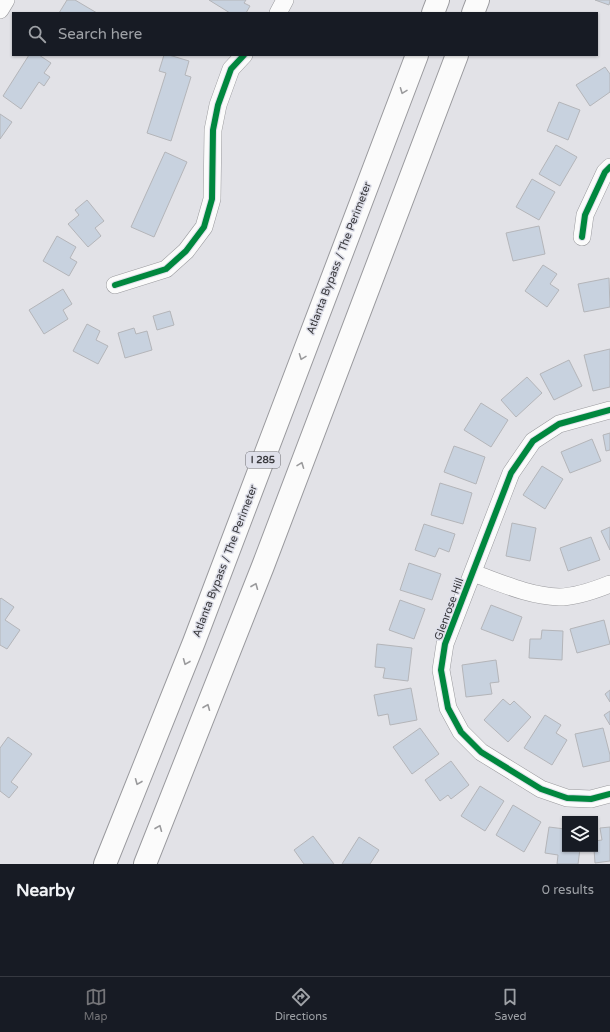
<!DOCTYPE html>
<html lang="en">
<head>
<meta charset="utf-8">
<style>
	body { margin:0; font-family:"Varela Round",sans-serif; background:#242831; color:#f1f3f6 }
	.controls { position:absolute; right:12px; bottom:12px; display:grid; overflow:hidden; border-radius:0px; box-shadow:0 1px 3px #0004 }
	.controls button { width:36px; height:36px; display:grid; place-items:center; padding:0; border:0; border-bottom:1px solid #363941; background:#171b24; color:#f1f3f6; font:20px sans-serif }
	.list { margin:0; padding:0; list-style:none }
	h2 { display:flex; justify-content:space-between; align-items:center; height:52px; margin:0; padding:0 16px; font-size:17px }
	h2 small { font-size:13px; font-weight:400; color:#9ea1a6 }
	.icon { flex:none; width:22px; height:22px; fill:none; stroke:currentColor; stroke-width:2; stroke-linecap:round; stroke-linejoin:round }
	.map { position:relative; flex:none; width:610px; height:864px; overflow:hidden }
	.search { position:absolute; background:#171b24; box-shadow:0 1px 3px #0004; left:12px; right:12px; top:12px; height:44px; display:flex; align-items:center; gap:10px; box-sizing:border-box; padding:0 14px; border-radius:0px; color:#9ea1a6; font-size:15px }
	.sheet { height:112px; background:#171b24 }
	nav { display:flex; justify-content:space-around; align-items:center; box-sizing:border-box; height:56px; border-top:1px solid #363941; background:#171b24; font-size:11px; color:#9ea1a6 }
	nav a { display:grid; justify-items:center; gap:2px }
	nav .on { color:#747478 }
	.map>svg:first-child { display:block }
</style>
</head>
<body>
<div class="map">
<svg width="610" height="864" viewBox="0 0 610 864">
	<rect width="100%" height="100%" fill="#e2e2e7"/>
	<!-- building -->
	<path fill="#c8d2df" stroke="#b4b5b9" d="M67,0H75L97,13H59Z
		M209,0H246L244,3L250,6L246,13H230Z
		M595,0H610V1L609,5Z
		M29,55H39L51,63L44,73L50,77L44,86L39,82L21,109L3,96Z
		M164,55H169L189,61L185,75L191,77L171,141L147,133L166,73L159,71Z
		M605,67L610,74V92L590,106L576,85Z
		M559,102L580,110L568,140L547,131Z
		M0,114L12,122L0,139Z
		M556,145L577,157L560,186L539,174Z
		M165,152L187,162L154,237L131,227Z
		M532,179L555,192L539,220L516,207Z
		M87,200L104,221L95,228L101,236L88,247L68,224L79,215L75,210Z
		M539,226L545,254L513,261L506,233Z
		M57,236L76,247L70,258L77,262L69,276L43,261Z
		M543,265L557,274L550,284L559,290L547,307L525,291Z
		M609,278L610,307L584,312L578,284Z
		M63,289L72,304L63,310L68,319L44,334L29,310Z
		M170,311L174,325L157,330L153,316Z
		M87,324L100,331L96,340L108,346L98,364L73,351Z
		M134,328L136,334L147,331L152,350L125,358L118,333Z
		M610,349V387L593,391L584,355Z
		M569,360L582,386L554,400L540,374Z
		M527,377L542,393L516,417L501,400Z
		M481,403L508,420L491,447L464,430Z
		M610,433V450L606,451L603,435Z
		M592,439L601,461L570,473L561,452Z
		M454,446L485,457L476,484L444,472Z
		M542,466L563,479L545,509L523,495Z
		M440,483L472,493L463,524L431,515Z
		M512,523L536,528L530,561L506,556Z
		M424,524L455,534L449,552L439,548L435,557L415,550Z
		M610,527V550L601,531Z
		M591,537L600,560L568,571L560,548Z
		M409,563L441,574L432,600L400,590Z
		M1,598L14,607L5,620L20,630L7,649L0,645V599Z
		M400,600L425,609L414,639L389,630Z
		M491,605L522,617L513,641L481,629Z
		M604,620L610,644L577,653L570,629Z
		M542,630L563,631L562,660L529,658L530,639H541Z
		M377,644L412,648L408,681L383,678L385,668L375,667Z
		M496,660L499,682L490,683L492,694L466,697L462,665Z
		M411,688L417,720L390,725L388,714L378,716L374,695Z
		M610,690V702L605,694Z
		M503,699L510,705L514,701L531,717L508,742L484,720Z
		M610,711V725L604,715Z
		M545,715L561,725L556,733L567,740L552,765L524,748Z
		M420,728L439,754L412,774L393,747Z
		M603,728L610,755V761L583,767L575,734Z
		M8,737L32,754L11,782L18,787L9,798L0,791V748Z
		M451,761L469,785L451,799L448,795L440,801L425,780Z
		M480,786L504,801L485,831L461,816Z
		M513,805L541,822L524,852L496,835Z
		M549,827L565,829V849H580L578,864H557L558,855L545,853Z
		M610,827V861L595,863L594,849H595V841L602,840L600,828Z
		M313,836L334,864H304L294,850Z
		M359,837L379,850L370,864H342Z"/>
	<g fill="none" stroke-linecap="round" stroke-linejoin="round">
		<!-- street casing -->
		<g stroke="#9a9a9e" stroke-width="18">
			<path id="street" d="M0,10L6,0
				M278,13L285,0
				M582,237L585,215L605,172L610,167
				M115,285L166,269L186,251L204,227L212,199L213,130L218,105L231,69L244,55
				M610,410L559,424L533,441L511,473L445,644L441,670L448,708L461,732L481,752L541,789L567,798L591,799L610,794
				M473,573C501,583 529,596 559,597C576,597 595,590 610,584"/>
		</g>
		<!-- highway casing -->
		<g stroke="#9a9a9e" stroke-width="24">
			<path id="highway" d="M433,13L438,0
				M473,13L478,0
				M105,864L194,642L417,55
				M145,864L263,566L457,55"/>
		</g>
		<!-- street -->
		<use href="#street" stroke="#fbfbfb" stroke-width="17"/>
		<!-- highway -->
		<use href="#highway" stroke="#fbfbfb" stroke-width="22"/>
		<!-- cycleway casing -->
		<g stroke="#dfe0ea" stroke-width="8">
			<path id="cycleway" d="M582,237L585,215L605,172L610,167
				M115,285L166,269L186,251L204,227L212,199L213,130L218,105L231,69L244,55
				M610,410L559,424L533,441L511,473L445,644L441,670L448,708L461,732L481,752L541,789L567,798L591,799L610,794"/>
		</g>
		<!-- cycleway -->
		<use href="#cycleway" stroke="#00873e" stroke-width="6"/>
	</g>
	<!-- one-way arrows -->
	<defs><path id="oneway-chevron" d="M-2-3.5L2.5 0L-2 3.5" fill="none" stroke-width="1.6" stroke-linecap="round" stroke-linejoin="round"/></defs>
	<g stroke="#9a9a9c">
		<use href="#oneway-chevron" transform="translate(403 91) rotate(111)"/>
		<use href="#oneway-chevron" transform="translate(302 357) rotate(111)"/>
		<use href="#oneway-chevron" transform="translate(301 465) rotate(-69)"/>
		<use href="#oneway-chevron" transform="translate(255 586) rotate(-68)"/>
		<use href="#oneway-chevron" transform="translate(186 662) rotate(112)"/>
		<use href="#oneway-chevron" transform="translate(207 707) rotate(-68)"/>
		<use href="#oneway-chevron" transform="translate(138 782) rotate(112)"/>
		<use href="#oneway-chevron" transform="translate(159 828) rotate(-68)"/>
	</g>
	<g text-anchor="middle" dominant-baseline="central" stroke-width="3" stroke-linejoin="round" paint-order="stroke">
		<!-- shield labels -->
		<rect fill="#dfe0ea" stroke="#6b6b71" stroke-width="1" x="246" y="452" width="34" height="16" rx="3"/>
		<g font-size="10" font-weight="bold" fill="#39393d">
			<text x="263" y="460">I 285</text>
		</g>
		<!-- street labels -->
		<g font-size="11" fill="#39393d" stroke="#dfe0ea">
			<text transform="translate(339 258) rotate(-69)">Atlanta Bypass / The Perimeter</text>
			<text transform="translate(225 561) rotate(-69)">Atlanta Bypass / The Perimeter</text>
			<text transform="translate(449 609) rotate(-70)">Glenrose Hill</text>
		</g>
	</g>
</svg>
<div class="controls">
<button><svg class="icon" aria-label="layers" viewBox="0 0 24 24"><path d="M12 4l9 5-9 5-9-5zM3 14l9 5 9-5"/></svg></button>
</div>
<div class="search"><svg class="icon" aria-label="search" viewBox="0 0 24 24"><circle cx="10" cy="10" r="6"/><path d="M15 15l6 6"/></svg>Search here</div>
</div>
<section class="sheet">
<h2>Nearby<small>0 results</small></h2>
<ul class="list">
</ul>
</section>
<nav>
<a class="on"><svg class="icon" aria-label="map" viewBox="0 0 24 24"><path d="M3 6l6-2 6 2 6-2v14l-6 2-6-2-6 2zM9 4v14M15 6v14"/></svg>Map</a>
<a><svg class="icon" aria-label="directions" viewBox="0 0 24 24"><path d="M12 3l9 9-9 9-9-9zM9 14v-3h6M13 9l2 2-2 2"/></svg>Directions</a>
<a><svg class="icon" aria-label="saved" viewBox="0 0 24 24"><path d="M7 4h10v16l-5-4-5 4z"/></svg>Saved</a>
</nav>
</body>
</html>
